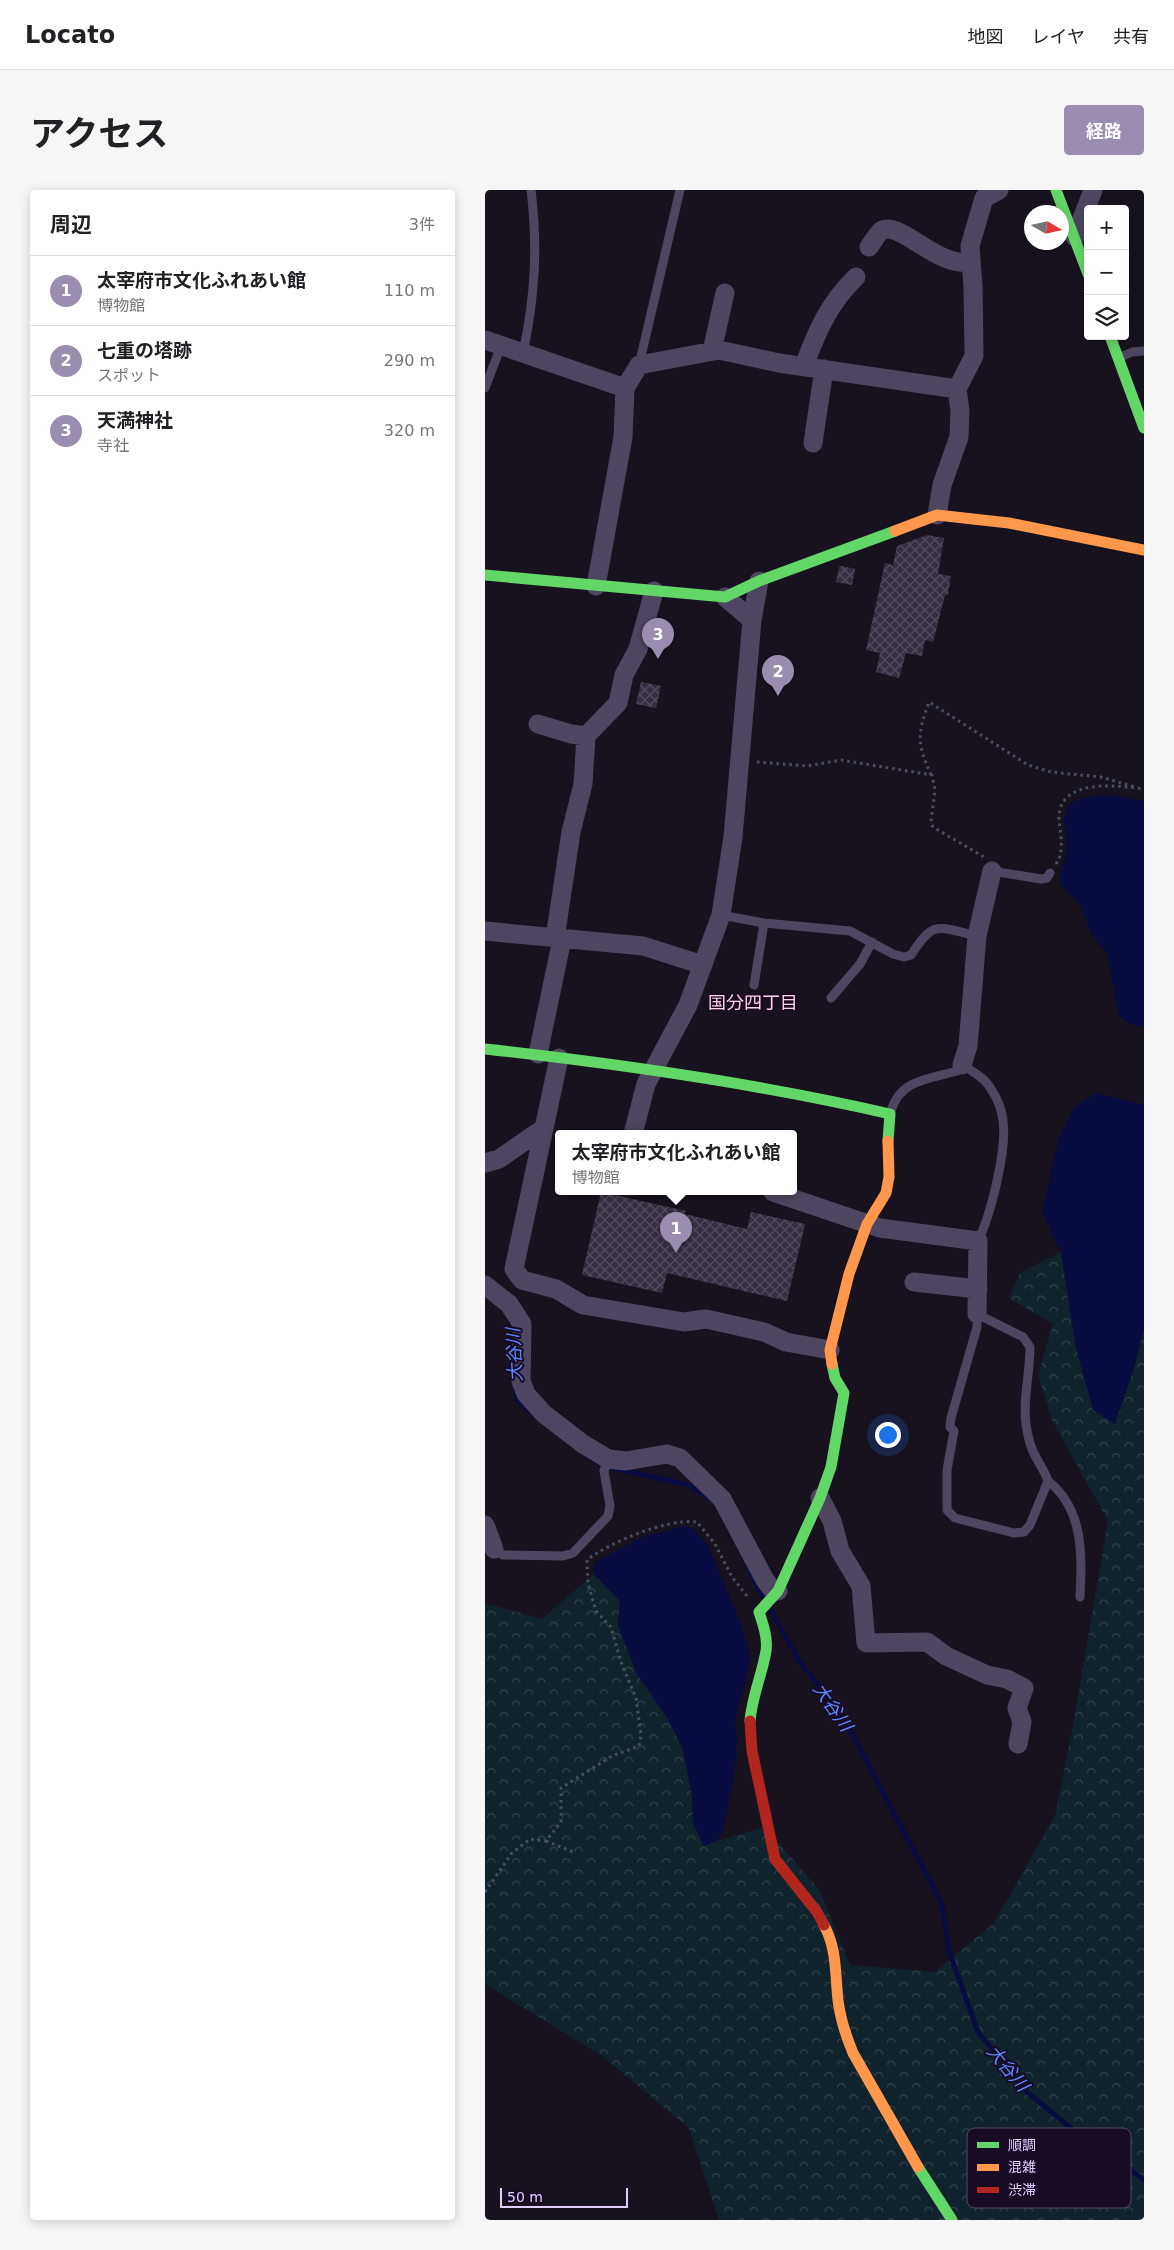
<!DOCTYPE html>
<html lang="ja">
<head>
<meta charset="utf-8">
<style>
	body { margin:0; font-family:"DejaVu Sans","Noto Sans JP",sans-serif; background:#f6f6f6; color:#202124 }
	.controls { position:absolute; right:15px; top:15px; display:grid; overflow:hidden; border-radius:5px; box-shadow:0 2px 12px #0003 }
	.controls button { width:45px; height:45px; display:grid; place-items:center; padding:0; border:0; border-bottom:1px solid #e0e0e0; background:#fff; color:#202124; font:25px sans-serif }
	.compass { position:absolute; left:539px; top:15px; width:45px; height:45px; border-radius:50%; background:#fff; box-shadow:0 2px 12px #0003; rotate:99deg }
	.scale { position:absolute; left:15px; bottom:12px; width:128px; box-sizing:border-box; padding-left:5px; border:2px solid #e2cfff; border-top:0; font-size:14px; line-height:18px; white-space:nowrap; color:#e2cfff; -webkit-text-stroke:4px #170c24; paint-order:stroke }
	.you { position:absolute; left:402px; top:1244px; width:18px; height:18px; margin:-12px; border:4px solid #fff; border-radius:50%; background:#1a73e8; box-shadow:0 0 0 8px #1a73e833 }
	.badge { display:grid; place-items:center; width:32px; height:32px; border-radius:50%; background:#9b8db0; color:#fff; font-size:16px; font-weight:700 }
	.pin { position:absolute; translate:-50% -41px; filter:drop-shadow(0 1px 2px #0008) }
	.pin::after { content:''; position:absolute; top:26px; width:18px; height:15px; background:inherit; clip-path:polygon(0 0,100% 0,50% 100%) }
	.popup { position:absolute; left:70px; top:940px; width:242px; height:65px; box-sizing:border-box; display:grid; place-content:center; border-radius:5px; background:#fff; filter:drop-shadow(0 1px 4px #0005); font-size:16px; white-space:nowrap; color:#757577 }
	.popup b { font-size:19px; color:#202124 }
	.popup::after { content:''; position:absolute; left:50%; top:100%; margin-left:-10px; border:10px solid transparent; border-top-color:#fff }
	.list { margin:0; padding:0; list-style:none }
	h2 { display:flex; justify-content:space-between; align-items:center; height:65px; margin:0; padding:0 20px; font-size:21px }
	h2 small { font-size:16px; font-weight:400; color:#757577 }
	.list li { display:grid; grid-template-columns:32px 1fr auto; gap:15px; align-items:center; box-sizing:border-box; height:70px; padding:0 20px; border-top:1px solid #e0e0e0 }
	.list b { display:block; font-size:19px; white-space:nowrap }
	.list p { margin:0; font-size:16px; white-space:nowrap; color:#757577 }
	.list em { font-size:16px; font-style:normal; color:#757577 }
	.icon { flex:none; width:28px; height:28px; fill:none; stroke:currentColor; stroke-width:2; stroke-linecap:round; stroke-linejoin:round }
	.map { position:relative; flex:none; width:659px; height:2030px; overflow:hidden; border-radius:5px }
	header { display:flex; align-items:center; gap:30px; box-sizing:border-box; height:70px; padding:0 25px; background:#fff; border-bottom:1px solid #e0e0e0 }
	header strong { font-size:24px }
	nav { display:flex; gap:28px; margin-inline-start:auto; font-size:18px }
	.intro { display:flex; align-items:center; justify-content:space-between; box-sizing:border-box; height:120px; padding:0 30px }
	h1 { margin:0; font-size:35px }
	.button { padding:12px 22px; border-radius:5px; background:#9b8db0; color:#fff; font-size:18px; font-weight:700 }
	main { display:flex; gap:30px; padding:0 30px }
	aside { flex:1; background:#fff; border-radius:5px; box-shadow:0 2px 12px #0003 }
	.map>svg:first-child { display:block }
</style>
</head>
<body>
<header>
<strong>Locato</strong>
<nav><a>地図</a><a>レイヤ</a><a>共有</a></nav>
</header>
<div class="intro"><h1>アクセス</h1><a class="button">経路</a></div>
<main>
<aside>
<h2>周辺<small>3件</small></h2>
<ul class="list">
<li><span class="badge">1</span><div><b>太宰府市文化ふれあい館</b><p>博物館</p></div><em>110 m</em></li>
<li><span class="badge">2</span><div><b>七重の塔跡</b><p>スポット</p></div><em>290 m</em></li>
<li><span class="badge">3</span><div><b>天満神社</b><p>寺社</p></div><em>320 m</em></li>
</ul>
</aside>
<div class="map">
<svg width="659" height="2030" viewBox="0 0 659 2030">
	<defs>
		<pattern id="forest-crowns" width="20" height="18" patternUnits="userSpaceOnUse" patternTransform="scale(1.25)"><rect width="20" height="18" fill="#10232c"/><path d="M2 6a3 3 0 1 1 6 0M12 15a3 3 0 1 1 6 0" fill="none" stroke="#32424c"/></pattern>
		<pattern id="building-cross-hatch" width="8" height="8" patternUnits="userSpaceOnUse" patternTransform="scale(1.25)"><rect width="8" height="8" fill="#372f41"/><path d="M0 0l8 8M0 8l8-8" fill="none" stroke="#544c5e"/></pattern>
	</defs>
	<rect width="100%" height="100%" fill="#18121e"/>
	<!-- forest -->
	<path fill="url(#forest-crowns)" d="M576,1062L591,1158L630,1234L650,1174L659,1138V2030H234L204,1938L117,1866L0,1794V1413L57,1429L109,1384L135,1411L133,1435L152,1484L183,1529L198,1559L207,1608L208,1634L219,1655L280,1637L335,1701L365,1775L450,1782L509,1733L570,1626L588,1536L623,1331L567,1230L553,1185L568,1134L524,1108L535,1083Z"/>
	<!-- water -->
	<path fill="#080c40" d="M626,605L659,611V837L645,834L634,826L622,763L607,745L595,715L575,694C574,681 581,669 582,656C582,648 579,640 579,632C578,606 606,607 626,605Z
		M611,903L659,915V1138L650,1174L630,1234L608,1220L591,1158L576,1062L557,1021L574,948L589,918Z
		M200,1336L210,1340L223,1355L256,1433L266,1469L250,1532L252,1548L249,1587L238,1641L232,1651L219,1656L208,1634L207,1605L198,1559L183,1529L152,1484L133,1435L135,1411L109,1384V1373L158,1347Z"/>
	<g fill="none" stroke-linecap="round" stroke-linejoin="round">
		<!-- stream -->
		<path stroke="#080c40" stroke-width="5" d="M31,1201L32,1209L49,1225
			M99,1264L115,1274
			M123,1277L204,1295L225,1309
			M263,1377L277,1406
			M285,1419L315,1472L358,1526L457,1714L464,1761L493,1842L542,1902L603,1952L614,1957L659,1990"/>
	</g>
	<!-- building -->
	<path fill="url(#building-cross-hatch)" d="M442,345L459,348L453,384L466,386L463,405H460L448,452L440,450L437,466L421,463L414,488L391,482L395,463L381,460L400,373L408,375L412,356Z
		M357,376L370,379L367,395L351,392L354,377Z
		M156,492L176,496L171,518L151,514Z
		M116,1002L201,1021L200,1024L262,1039L266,1022L320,1034L302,1111L182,1083L177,1103L97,1085Z"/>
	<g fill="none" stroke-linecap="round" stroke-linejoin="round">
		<!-- path -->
		<path stroke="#494f63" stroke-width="3" stroke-dasharray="2.5 4" stroke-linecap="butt" d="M272,572L322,576L356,570L447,585L450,600L446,632L448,637L499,667
			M446,585C432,553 432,545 444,512L543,575L566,582L616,587L650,597
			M571,674C580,661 575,644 574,629C573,588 632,595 659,599
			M61,1651L91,1663
			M0,1702L27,1663L45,1649L61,1651L76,1632V1598L127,1566L154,1556L156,1545L151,1508L137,1475L126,1437L111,1421L103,1394L102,1370C125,1352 183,1328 212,1332L230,1354L247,1387L262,1406"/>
		<!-- lane -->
		<path stroke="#4e4660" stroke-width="9" d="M38,163C50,107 53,57 46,0
			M636,167L647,162L659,161
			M154,175L195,0
			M0,198L16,156
			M507,681L556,689L562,688L565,683
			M236,725L279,733L365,741L408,764L419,767L426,765C449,729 453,737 492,746
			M269,795L279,733
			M346,808L375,774L387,752
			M406,921C415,890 443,889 472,881L477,875C487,881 500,888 506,899C512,908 517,920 518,931C522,960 506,1024 493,1051
			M492,1124L538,1147L545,1157C545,1191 534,1217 545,1253C549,1268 559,1278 563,1291L545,1335L539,1342L529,1343L470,1328L462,1320V1280L469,1241L465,1237L466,1228L492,1137Z
			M563,1291C599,1319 597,1365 595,1407
			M9,1359L18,1365L78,1366L88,1363L123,1326L125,1316L119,1281L123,1269"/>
		<!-- street -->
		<path stroke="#4e4660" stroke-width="19" d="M590,47L608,0
			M384,57C388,52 392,44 396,41C414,29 452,78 485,72
			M0,150L140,198
			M227,161L240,103
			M319,176C332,141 344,113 371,87
			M328,253L339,179
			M452,325L457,295L474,247L475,221L472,199L489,166L488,96L485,56L499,8L514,0
			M111,396L138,247L140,198L154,175L234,160L294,173L472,199
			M240,407L267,430
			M53,534L86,544L101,546L98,594L86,642L70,748
			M101,546L133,513L139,485L153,459L169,401
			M0,741L158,756L218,775
			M53,864L77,749
			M74,868L29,1079L37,1090L71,1099L98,1115L199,1132L221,1129L279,1142L301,1152L345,1160
			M477,875L483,856L492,746L507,681
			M148,944L161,894L203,815L236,725L248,647L267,430L274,391
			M0,973L14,969L59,938
			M288,1002L395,1038L493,1051L492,1124
			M429,1092L493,1099
			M0,1095L24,1114L37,1134L36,1191L41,1204L59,1224L98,1254L123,1269L141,1271L182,1264L195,1268L237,1309L280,1390L286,1398L293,1401
			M335,1308L347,1331L355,1361L376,1396L381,1453L442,1452L461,1466L502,1485L522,1489L539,1498L532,1518L537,1532L533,1554
			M0,1335L9,1359"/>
		<!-- fast -->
		<path stroke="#63d668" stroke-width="11" d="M571,0L603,84
			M625,146L659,238
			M0,385L240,407L274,391L410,341
			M0,859C136,874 271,893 405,924L403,951
			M265,1531C267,1506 277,1485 281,1461C283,1448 278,1434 274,1422L293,1401L335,1308L346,1277L359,1203L350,1188L347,1174
			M433,1977L467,2030"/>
		<!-- slow -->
		<path stroke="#ff974d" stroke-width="11" d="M410,341L452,325L524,333L659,360
			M347,1174L345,1160L364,1084L382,1034L401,1003L404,987L403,951
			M339,1735C352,1759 350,1783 353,1810C355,1828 361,1846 368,1863L433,1977"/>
		<!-- jam -->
		<path stroke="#b3261e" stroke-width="11" d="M265,1531L267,1561L290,1669L332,1722L339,1735"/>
	</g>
	<g text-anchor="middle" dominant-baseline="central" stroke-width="4" stroke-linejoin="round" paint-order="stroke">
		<!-- neighbourhood labels -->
		<g font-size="18" fill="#ffd1e1" stroke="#170c24">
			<text x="268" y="812">国分四丁目</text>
		</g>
		<!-- water labels -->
		<g font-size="18" font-style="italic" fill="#5d86ff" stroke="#170c24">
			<text transform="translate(29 1165) rotate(-93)">大谷川</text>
			<text transform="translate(348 1517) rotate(55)">大谷川</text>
			<text transform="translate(523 1878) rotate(50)">大谷川</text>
		</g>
	</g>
	<!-- legend -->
	<rect x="482" y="1938" width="164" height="80" rx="8" fill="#170c24" stroke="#544666" stroke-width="1"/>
	<rect x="492" y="1952" width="22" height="6" fill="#63d668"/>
	<rect x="492" y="1974" width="22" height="7" fill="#ff974d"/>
	<rect x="492" y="1997" width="22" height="6" fill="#b3261e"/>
	<g font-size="14" fill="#e2cfff">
		<text x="523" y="1960">順調</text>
		<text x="523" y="1982">混雑</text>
		<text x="523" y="2005">渋滞</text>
	</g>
</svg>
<div class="controls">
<button>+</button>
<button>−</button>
<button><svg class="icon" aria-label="layers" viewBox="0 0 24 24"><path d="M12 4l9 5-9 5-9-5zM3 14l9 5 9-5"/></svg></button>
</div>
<svg class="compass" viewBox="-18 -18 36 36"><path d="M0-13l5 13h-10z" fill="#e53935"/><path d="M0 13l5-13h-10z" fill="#757577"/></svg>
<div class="scale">50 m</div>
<div class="you"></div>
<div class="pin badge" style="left:191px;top:1063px">1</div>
<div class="popup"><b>太宰府市文化ふれあい館</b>博物館</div>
<div class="pin badge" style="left:293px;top:506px">2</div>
<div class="pin badge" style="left:173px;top:469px">3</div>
</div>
</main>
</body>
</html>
